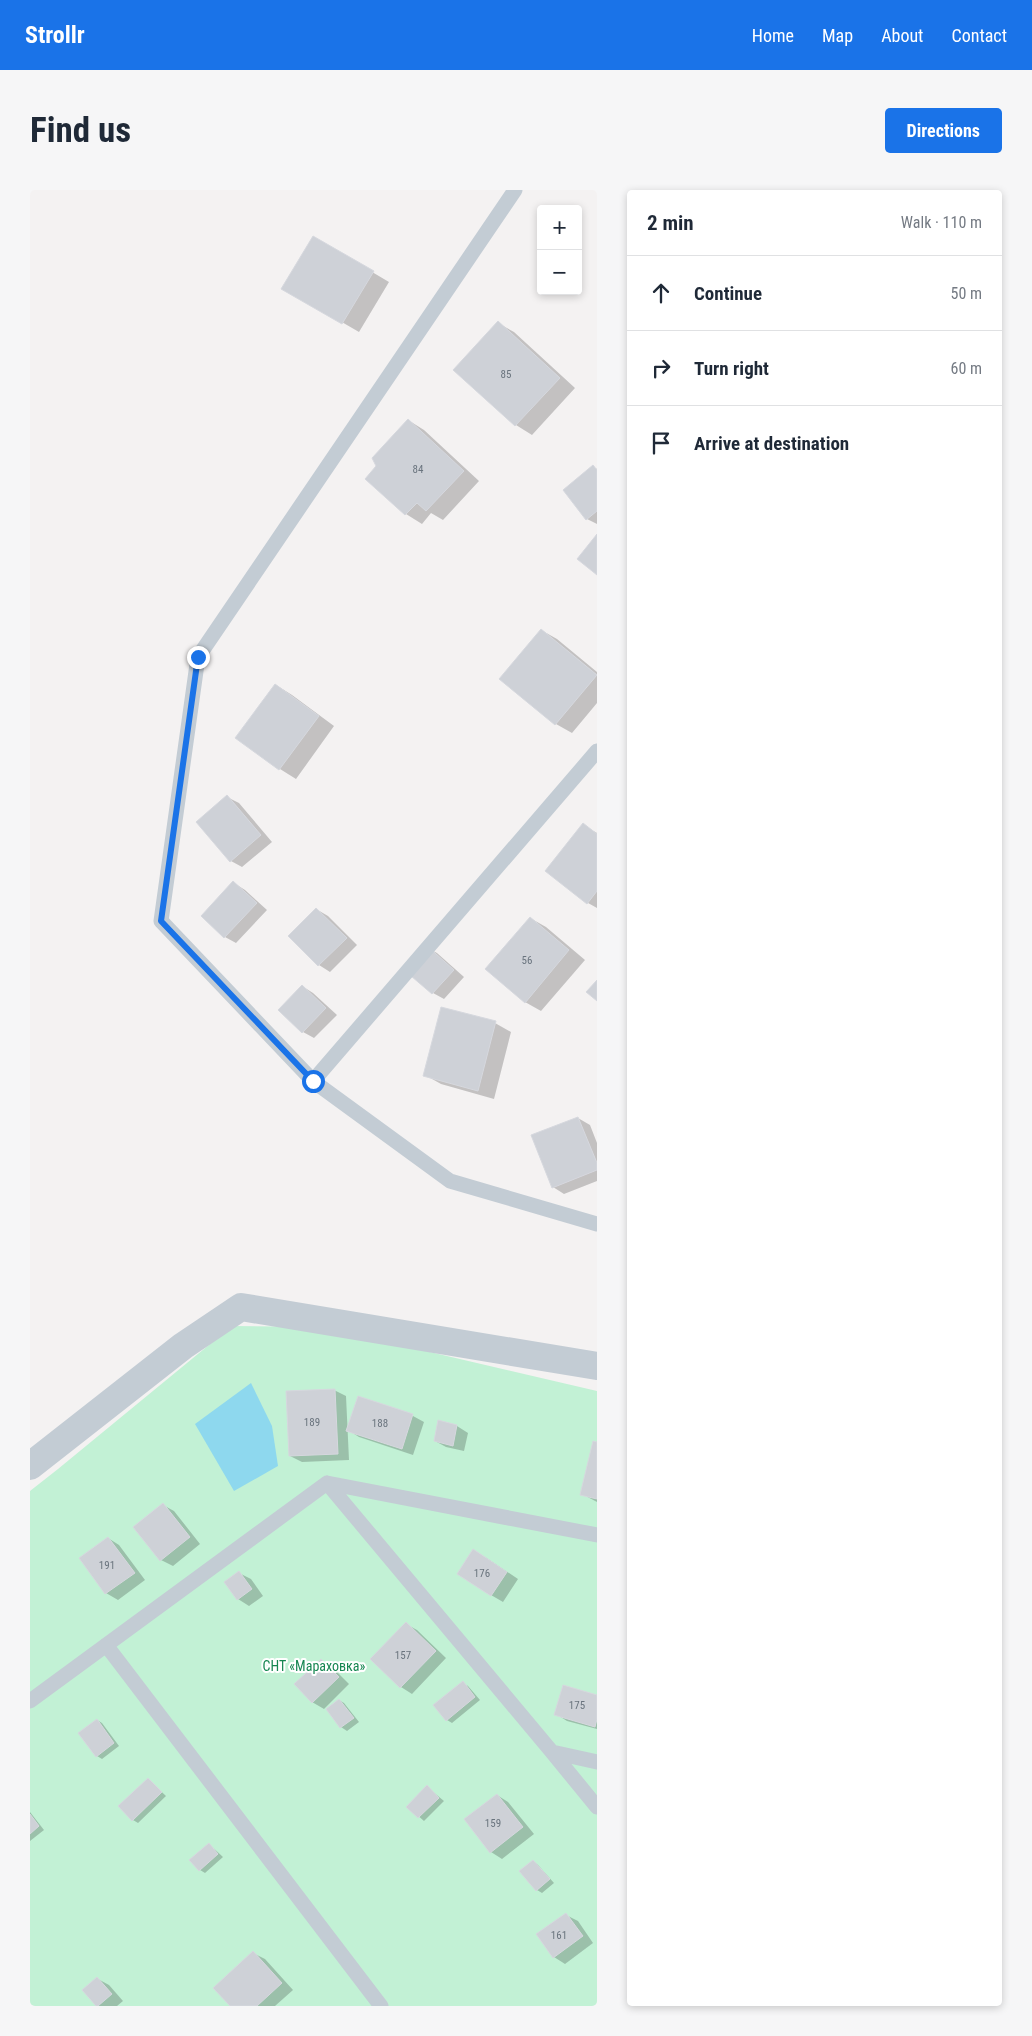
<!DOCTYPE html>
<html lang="en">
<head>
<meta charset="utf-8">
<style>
	body { margin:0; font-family:"Roboto Condensed",sans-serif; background:#f6f6f7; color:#1f2937 }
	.controls { position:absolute; right:15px; top:15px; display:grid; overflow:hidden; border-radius:5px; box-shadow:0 2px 8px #0003 }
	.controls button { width:45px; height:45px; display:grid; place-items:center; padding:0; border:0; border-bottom:1px solid #e0e1e3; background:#fff; color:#1f2937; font:25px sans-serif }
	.stop { position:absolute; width:15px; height:15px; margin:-11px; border:4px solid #1a73e8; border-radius:50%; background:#fff }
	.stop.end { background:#1a73e8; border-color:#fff; box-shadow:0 1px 5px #0008 }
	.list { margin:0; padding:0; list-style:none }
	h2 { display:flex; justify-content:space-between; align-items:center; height:65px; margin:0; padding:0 20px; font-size:21px }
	h2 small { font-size:16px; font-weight:400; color:#747a83 }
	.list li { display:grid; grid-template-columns:32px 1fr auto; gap:15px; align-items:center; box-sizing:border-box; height:75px; padding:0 20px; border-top:1px solid #e0e1e3 }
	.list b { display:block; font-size:19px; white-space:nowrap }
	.list em { font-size:16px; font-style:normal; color:#747a83 }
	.icon { flex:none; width:28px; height:28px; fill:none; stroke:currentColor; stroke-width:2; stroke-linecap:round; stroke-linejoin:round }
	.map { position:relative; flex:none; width:567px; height:1816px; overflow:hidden; border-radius:5px }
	header { display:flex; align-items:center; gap:30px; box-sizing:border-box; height:70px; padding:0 25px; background:#1a73e8; color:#fff }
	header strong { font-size:24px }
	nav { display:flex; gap:28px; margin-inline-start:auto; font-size:18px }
	.intro { display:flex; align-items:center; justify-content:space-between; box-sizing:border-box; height:120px; padding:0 30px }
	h1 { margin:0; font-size:35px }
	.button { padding:12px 22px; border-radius:5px; background:#1a73e8; color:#fff; font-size:18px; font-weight:700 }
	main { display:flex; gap:30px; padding:0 30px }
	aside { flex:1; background:#fff; border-radius:5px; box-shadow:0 2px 8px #0003 }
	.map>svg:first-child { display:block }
</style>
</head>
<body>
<header>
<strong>Strollr</strong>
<nav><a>Home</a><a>Map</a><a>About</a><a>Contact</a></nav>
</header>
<div class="intro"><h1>Find us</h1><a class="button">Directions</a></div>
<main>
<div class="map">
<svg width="567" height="1816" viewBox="0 0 567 1816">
	<rect width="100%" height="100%" fill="#f4f2f2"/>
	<!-- green -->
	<path fill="#c2f1d5" d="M202,1136L293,1137L567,1201V1816H0V1301L28,1279Z"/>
	<!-- water -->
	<path fill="#8ed8ee" d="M221,1193L242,1236L248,1276L204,1301L165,1234Z"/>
	<!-- shadow -->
	<path fill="#0003" d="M283,47L359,92L329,142L253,98Z
		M468,133L484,142L545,198L502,245L486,235L425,180Z
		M378,230L394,240L449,291L413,330L401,323L392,334L376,324L347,277Z
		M563,277L567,279V334L557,329Z
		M511,440L527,449L567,482V513L542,543L526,534Z
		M246,495L262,505L304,536L266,589L250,579L207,547Z
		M197,607L209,613L242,652L212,677L201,671Z
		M553,635L567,643V718L558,713Z
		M204,693L215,700L237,720L206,753L195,747Z
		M286,719L298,726L327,755L300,782L289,775L260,746Z
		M500,728L516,737L555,770L511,821L495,812Z
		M396,757L407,763L434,787L414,809L403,803Z
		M272,796L283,803L307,825L284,848L273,842Z
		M465,833L481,842L464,909L411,894L395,885Z
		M548,928L560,935L567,953V991L534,1004L523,997Z
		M304,1200L316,1206L319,1270L272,1272L260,1266Z
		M329,1208L383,1226L394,1232L383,1265L329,1247L318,1240Z
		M427,1236L438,1243L434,1261L416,1257L405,1251Z
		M567,1254V1312L552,1304Z
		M133,1315L144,1321L170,1354L143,1376L131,1370Z
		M78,1348L89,1355L115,1390L88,1410L76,1403L51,1368Z
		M455,1367L488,1389L473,1412L461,1405Z
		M209,1383L221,1389L233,1406L219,1416L208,1409Z
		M376,1434L387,1440L416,1468L382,1504L371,1497Z
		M291,1470L302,1477L319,1494L294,1519L282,1512Z
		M433,1493L438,1496L450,1510L422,1533L417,1530Z
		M567,1507V1539L537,1531L526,1524Z
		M309,1510L314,1513L329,1532L317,1541L311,1537L298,1519Z
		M67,1530L72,1533L89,1556L72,1569L67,1566Z
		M118,1589L136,1606L108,1633L103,1630Z
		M397,1597L414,1611L394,1631L378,1617Z
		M467,1605L478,1612L504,1644L472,1669L461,1662Z
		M0,1622L14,1640L0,1651Z
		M179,1654L193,1667L175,1683L170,1680Z
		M503,1671L508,1675L524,1693L512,1703L507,1700Z
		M536,1725L548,1731L563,1753L535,1774L524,1767Z
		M223,1763L235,1769L263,1800L245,1816H201Z
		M68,1789L79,1795L93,1811L87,1816H67Z"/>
	<!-- building -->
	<path fill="#ced1d7" stroke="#d6d8de" d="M283,46L344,81L312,134L251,99Z
		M468,131L530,188L485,236L423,180Z
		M378,229L434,281L396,321L387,313L375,325L335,289L346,276L342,268Z
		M563,275L567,280V321L556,330L533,300Z
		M567,344V385L547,369Z
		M511,439L567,485L525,535L469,489Z
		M245,494L289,526L249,580L205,548Z
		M197,605L231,645L200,672L166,632Z
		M553,633L567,644V701L557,714L515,681Z
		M203,691L227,713L194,748L171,726Z
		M286,718L317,748L288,776L258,746Z
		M500,727L539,760L495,813L455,779Z
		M396,755L424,780L402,804L374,780Z
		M567,790V811L556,802Z
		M272,795L296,818L272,843L248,820Z
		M411,817L466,831L448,901L393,886Z
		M548,927L567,973V980L522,998L501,945Z
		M305,1199L308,1264L259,1266L256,1201Z
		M328,1206L383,1224L372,1259L316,1241Z
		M408,1230L427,1235L423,1256L404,1251Z
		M563,1251L567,1252V1309L550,1305Z
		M133,1313L160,1347L130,1371L103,1337Z
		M78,1347L105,1383L75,1404L49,1368Z
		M443,1359L477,1382L461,1406L427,1384Z
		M209,1381L222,1399L207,1410L194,1392Z
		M376,1432L406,1461L370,1498L340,1469Z
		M291,1469L309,1487L282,1513L264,1494Z
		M433,1491L445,1507L416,1531L403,1515Z
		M533,1495L567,1505V1529L565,1537L524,1525Z
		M309,1509L324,1528L310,1538L296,1519Z
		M67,1529L84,1553L66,1567L48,1543Z
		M118,1588L132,1602L102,1631L88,1616Z
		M397,1595L409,1608L388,1628L376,1617Z
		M467,1604L493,1637L460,1663L434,1629Z
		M0,1624L9,1636L0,1644Z
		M179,1653L188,1664L169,1681L159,1670Z
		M503,1670L520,1689L506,1701L489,1681Z
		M536,1723L553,1746L523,1768L506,1744Z
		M223,1761L252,1793L227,1816H200L183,1798Z
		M67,1787L82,1804L68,1816H66L52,1800Z"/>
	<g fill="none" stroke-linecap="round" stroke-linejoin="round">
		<!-- service -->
		<path stroke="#c3ccd4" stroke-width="15" d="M567,561L283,891L420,991L567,1034
			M283,891L131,731L168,467L485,0
			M297,1293L522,1562L567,1572
			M76,1455L351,1816
			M0,1511L297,1293L567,1345
			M522,1562L567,1617"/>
		<!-- minor -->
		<path stroke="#c3ccd4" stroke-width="28" d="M0,1276L153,1156L211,1117L567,1176"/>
	</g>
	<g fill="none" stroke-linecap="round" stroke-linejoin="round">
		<!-- route -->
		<path stroke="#1a73e8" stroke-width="6" d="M168,467L131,731L283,891"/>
	</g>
	<g text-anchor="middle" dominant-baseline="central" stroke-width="4" stroke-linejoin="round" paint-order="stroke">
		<!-- number labels -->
		<g font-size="11" fill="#6a747e">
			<text x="476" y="184">85</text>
			<text x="388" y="279">84</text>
			<text x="497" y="770">56</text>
			<text x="282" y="1232">189</text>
			<text x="350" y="1233">188</text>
			<text x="77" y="1375">191</text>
			<text x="452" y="1383">176</text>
			<text x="373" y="1465">157</text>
			<text x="547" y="1515">175</text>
			<text x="463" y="1633">159</text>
			<text x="529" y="1745">161</text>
		</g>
		<!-- park labels -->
		<g font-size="14" fill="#168651" stroke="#fff">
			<text x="284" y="1476">СНТ «Мараховка»</text>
		</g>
	</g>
</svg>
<div class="controls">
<button>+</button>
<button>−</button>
</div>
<div class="stop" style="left:283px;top:891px"></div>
<div class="stop end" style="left:168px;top:467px"></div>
</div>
<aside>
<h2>2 min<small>Walk · 110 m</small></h2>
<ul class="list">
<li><svg class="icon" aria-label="ahead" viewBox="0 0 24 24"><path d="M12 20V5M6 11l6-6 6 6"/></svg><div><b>Continue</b></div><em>50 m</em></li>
<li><svg class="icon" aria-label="right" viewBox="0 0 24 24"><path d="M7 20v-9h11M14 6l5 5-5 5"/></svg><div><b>Turn right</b></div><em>60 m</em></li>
<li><svg class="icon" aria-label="arrive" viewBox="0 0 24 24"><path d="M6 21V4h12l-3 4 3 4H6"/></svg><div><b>Arrive at destination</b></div></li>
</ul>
</aside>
</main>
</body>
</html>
